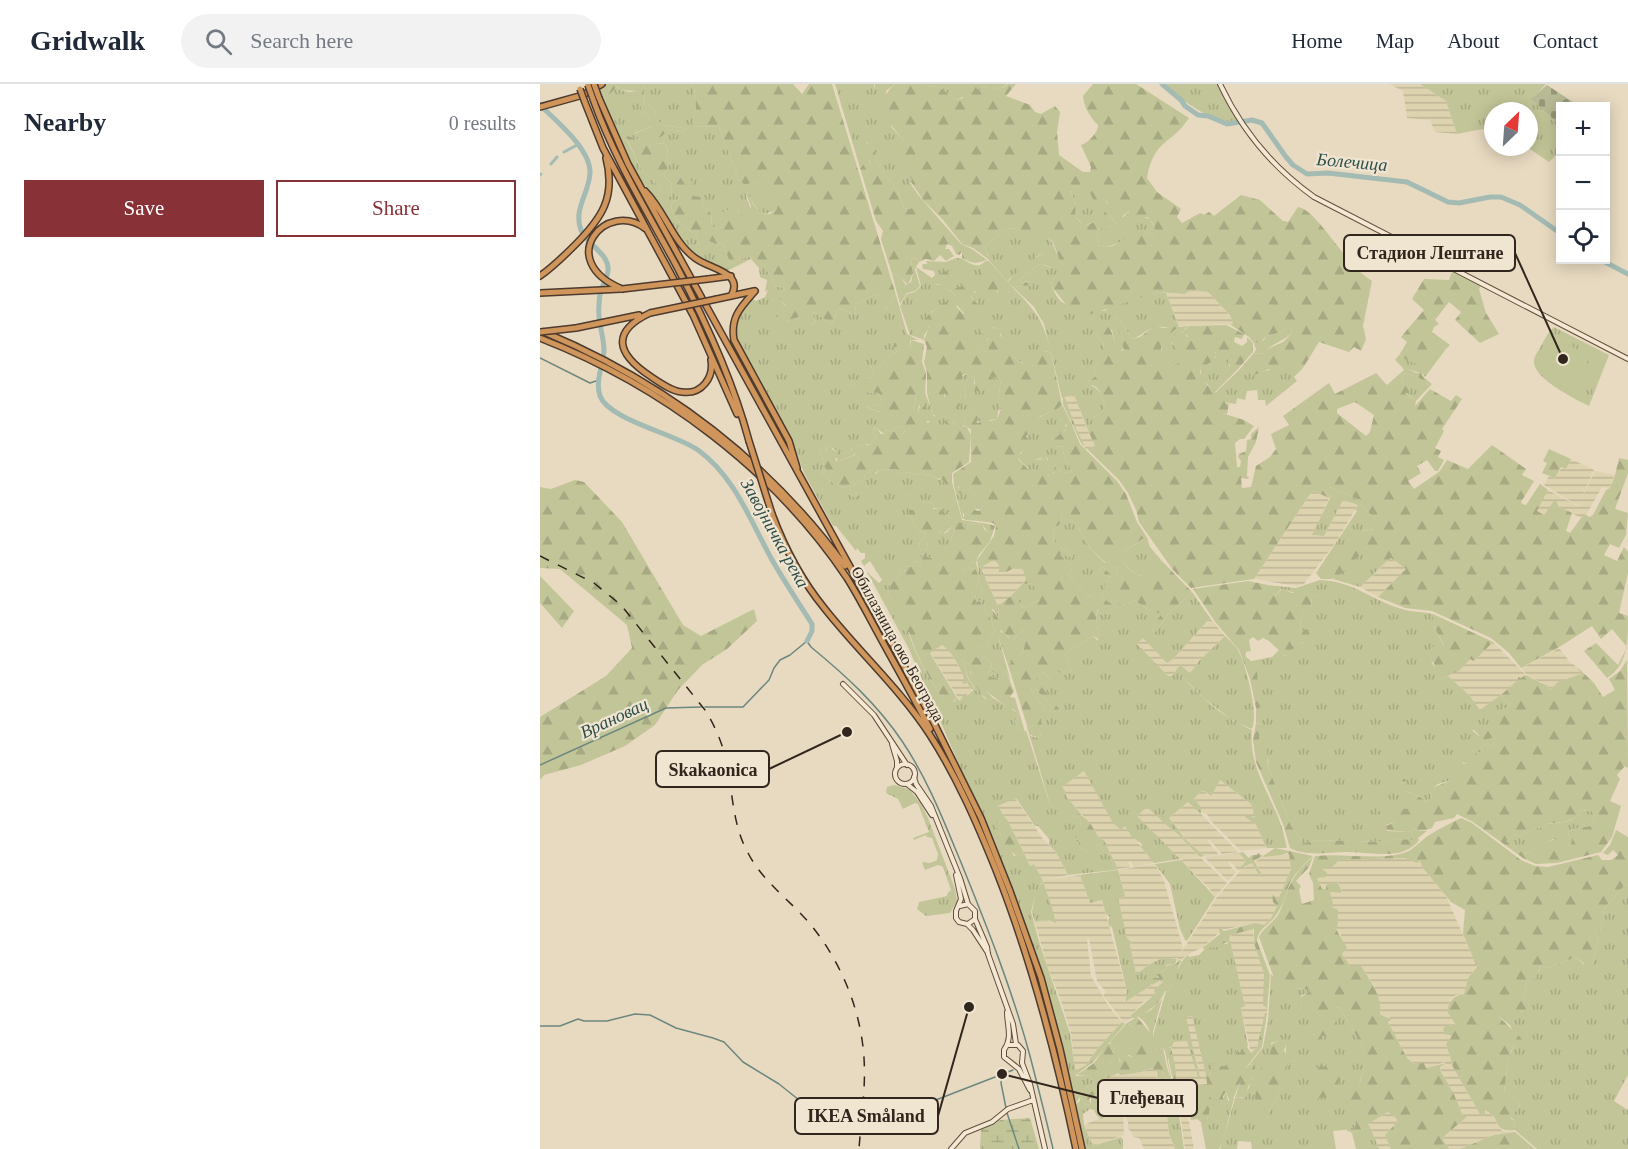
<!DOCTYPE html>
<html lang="en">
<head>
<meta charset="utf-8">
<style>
	body { margin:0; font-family:Georgia,serif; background:#f2f2f3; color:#1f2937 }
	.controls { position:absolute; right:18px; top:18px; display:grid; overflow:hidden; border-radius:0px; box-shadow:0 3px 15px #0003 }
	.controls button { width:54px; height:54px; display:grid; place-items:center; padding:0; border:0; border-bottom:2px solid #e0e1e3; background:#fff; color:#1f2937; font:30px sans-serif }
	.compass { position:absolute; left:944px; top:18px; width:54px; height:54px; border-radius:50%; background:#fff; box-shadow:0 3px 15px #0003; rotate:25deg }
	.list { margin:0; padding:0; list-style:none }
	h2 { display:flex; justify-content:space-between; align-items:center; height:78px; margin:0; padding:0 24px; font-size:26px }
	h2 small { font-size:20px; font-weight:400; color:#747a83 }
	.actions { display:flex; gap:12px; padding:18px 24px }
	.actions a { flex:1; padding:14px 0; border:2px solid #883137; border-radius:0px; text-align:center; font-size:21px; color:#883137 }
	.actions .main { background:#883137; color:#fff }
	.icon { flex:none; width:33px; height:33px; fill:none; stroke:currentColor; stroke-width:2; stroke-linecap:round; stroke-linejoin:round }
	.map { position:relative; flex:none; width:1088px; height:1065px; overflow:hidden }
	header { display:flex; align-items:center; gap:36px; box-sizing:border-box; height:84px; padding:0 30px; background:#fff; border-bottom:2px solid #e0e1e3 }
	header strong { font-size:28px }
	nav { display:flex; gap:33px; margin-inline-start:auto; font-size:21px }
	.search { width:420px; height:54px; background:#f2f2f3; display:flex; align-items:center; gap:15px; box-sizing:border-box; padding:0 21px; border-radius:33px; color:#747a83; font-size:22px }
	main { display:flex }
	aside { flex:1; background:#fff }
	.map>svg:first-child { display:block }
</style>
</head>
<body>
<header>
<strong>Gridwalk</strong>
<div class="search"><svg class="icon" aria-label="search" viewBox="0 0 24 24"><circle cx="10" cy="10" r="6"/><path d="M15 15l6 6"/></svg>Search here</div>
<nav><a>Home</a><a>Map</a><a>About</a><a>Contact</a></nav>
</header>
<main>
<aside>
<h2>Nearby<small>0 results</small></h2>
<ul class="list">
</ul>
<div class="actions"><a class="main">Save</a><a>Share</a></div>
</aside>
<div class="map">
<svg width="1088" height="1065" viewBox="0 0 1088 1065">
	<defs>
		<pattern id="farmland-rules" width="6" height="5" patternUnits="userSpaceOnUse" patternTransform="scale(1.5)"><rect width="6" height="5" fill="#ddd3af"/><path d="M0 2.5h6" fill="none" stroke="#beb596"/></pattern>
		<pattern id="grass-tufts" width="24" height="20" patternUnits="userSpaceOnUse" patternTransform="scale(1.5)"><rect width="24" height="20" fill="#c2c597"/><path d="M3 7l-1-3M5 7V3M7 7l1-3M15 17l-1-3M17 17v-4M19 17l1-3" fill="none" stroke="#a7a982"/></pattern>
		<pattern id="forest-firs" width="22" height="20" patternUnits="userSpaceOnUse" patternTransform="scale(1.5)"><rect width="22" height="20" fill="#c2c597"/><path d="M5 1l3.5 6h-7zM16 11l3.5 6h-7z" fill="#a7a982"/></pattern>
		<pattern id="wetland-marsh" width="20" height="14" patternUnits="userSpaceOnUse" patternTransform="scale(1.5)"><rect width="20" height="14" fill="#c2c597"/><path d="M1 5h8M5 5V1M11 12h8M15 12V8" fill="none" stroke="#a7a982"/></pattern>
		<pattern id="cemetery-stones" width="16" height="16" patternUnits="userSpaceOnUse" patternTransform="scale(1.5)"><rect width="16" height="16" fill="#b8ba95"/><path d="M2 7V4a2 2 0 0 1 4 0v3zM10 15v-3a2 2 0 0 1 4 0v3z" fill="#969779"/></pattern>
	</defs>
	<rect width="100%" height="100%" fill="#e8dac1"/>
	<!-- farmland -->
	<path fill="url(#farmland-rules)" d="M849,0H880L906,17L917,50L895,48L890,36L867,34L863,7Z
		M652,206L668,208L690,231L693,239L691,241L682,240L639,242L626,209L644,210Z
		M534,310L544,338L556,362L546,365L535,342L525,314Z
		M1031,375L1054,386L1039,420L1037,421L1004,401L1009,392L1015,394L1022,383L1026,385Z
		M1055,387L1074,391L1070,404L1062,403L1046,431L1044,430L1041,434L1018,422L1004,431L996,427L1008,406L1038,422Z
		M774,407L789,414L773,451L784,452L803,416L818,421L796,458L764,500L756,502L714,495L770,410Z
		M851,474L866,485L838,513L820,503Z
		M454,476L466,488L477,483L484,486L486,495L470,514L458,522L442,487L443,482Z
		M670,534L685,552L660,576L650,589L640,581L632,592H628L597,560L603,553L630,576L634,574Z
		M953,558L986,591L940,627L929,611L908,592L919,587L930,575L934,577Z
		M402,561L410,567L432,607L420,617L390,568Z
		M1019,564L1030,578L1037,583L1041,590L1019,599L1010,606L1007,601L989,593L981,584Z
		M544,687L578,744L585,742L614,779L594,783L590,777L588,778L591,783L578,785L564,756L559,754L553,743L525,711L526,708L521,703Z
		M680,696L711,720L716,734L704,732L716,741L727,764L701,767L670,736L667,730L661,728V723L654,715L660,708L664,707L669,712Z
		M475,714L503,755L516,768L528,791L506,796L540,791L550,819L562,816L587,908V913L584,917L585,918L621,896L623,898L616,910L602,919L591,931L592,934L584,939L563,911L566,908L557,897L549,854L547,855L551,892L569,923L582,938L558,964L546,981L535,987L531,949L521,917L507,881L495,838L507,836L514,840L511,820L503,798L505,797H503L494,781L491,783L467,735L465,734L458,722Z
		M649,719L661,730L698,768L682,770L670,756H667L679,771L664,772L645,755L629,734L646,720Z
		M607,722L632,746L638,750L660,773L640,775L611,748L597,732Z
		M699,769L706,777L704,784L712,779L717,787L721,788L715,778L723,772L749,770L751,785L738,816L732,812L737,822L731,834L724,841L715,839L682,846L663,863L649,870L638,878V874L615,876L596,891L590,861L591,858L587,855L579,818V815L585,812L578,786L615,780L624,797L643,864L639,872L677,813L701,786L698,787L692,779L688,777L689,781L696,788L688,797L664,773Z
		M649,774H661L687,799L675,813L669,804L641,776Z
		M866,774L876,778L881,777L883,784L906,812L937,883L928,894L924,910L916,911L910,916L916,941L915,943L910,941L908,952L912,951V953L906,961L913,983L935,1022L950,1028L962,1047L975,1048L954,1051L920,1065H909L902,1054L928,1032H923L913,1008L900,985V983L905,980V978L886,984L874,980L867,974L848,938L850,933L841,931L840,928V922L834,901L821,882L810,883L802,870L801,851L796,845L790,808L800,809L802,807L798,798L797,797L787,806L782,805L777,795L781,784L799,776Z
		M713,845L714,859L724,890L728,924L717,964L711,969L701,924L705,922L689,854L692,850Z
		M652,932L668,999L642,1001L654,1065H645L631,960L634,958L647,957L659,985L645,935L646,933Z
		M612,984L615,985L618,996L624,1000L629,1051L635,1065H604L599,1054L593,1053L592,1048L588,1045V1038L583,1025L584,1051L553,1062L544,1041L572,1029L561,1002L563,995L574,990L601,988Z
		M848,1028L858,1034L856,1039L845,1051L851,1065H839L828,1040Z"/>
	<!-- grass -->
	<path fill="url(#grass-tufts)" fill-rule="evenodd" d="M105,0H150L154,3L156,25L153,39L155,42L179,43L199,96L205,101L214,98C225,103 228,118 237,125C217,138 216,119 206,108C205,116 213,123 211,131H203L197,126H185L182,130V143L176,145L171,141C172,131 172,126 162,123L163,113L154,112L149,100L152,99L150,96L140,94L137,99V111L140,114L132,119L131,125L141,141H144L150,147L156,151L159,160L162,161L169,157L176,160L183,159L190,179C196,178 198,175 203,174C221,168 230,192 236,203L239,202L245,205L242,208H239L241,210L239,214L246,223H242L243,229L238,232L237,237H246L260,233L272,241L276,237L272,230L274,228L292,240L299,224L316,231L315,220L337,210L340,212V216L346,225L356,211L367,250L378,256H370L371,263L369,264L368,259H354L353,264L359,262L361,265L348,273L339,284L331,282L334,292L323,296H311L310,300L317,304L320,300L325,308L339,309L342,320L327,323L339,328L342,326L348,335L349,342L354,345L358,342L363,344L365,347L357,355L355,348L346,346L344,350L335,343L333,345L336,347L333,349L338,354L333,355L331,361L326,360L327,366H324L322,362L317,361L311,365L312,368H315L314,371L297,378V367L288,361L286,363L287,368L283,367L280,369L284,377L283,381L287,383V386L282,389L289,394L288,396L303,404L310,401L311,410L317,416L320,412L315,409L317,407L314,400L323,396V393L330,386L336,390L339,386L356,385L360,390L368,388L374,391L381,389L387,392L391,391L399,396L401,394L411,408L412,398L422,436L449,440L452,444L448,449L443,441L433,439L423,443L421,439L414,437V433L411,435L400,424H393L394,418L384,419L374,412L380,407L379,403H375L373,400V410H369L375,420L373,426H369V431L374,436L373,440L379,448L383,447L386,450L379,459L382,473L380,479L375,477L372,483L365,482L366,486L360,487L357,494L348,500L352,504L348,508L362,529L357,531L359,536L358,540L363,541L364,547H368C376,572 388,594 403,615L406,611L414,618L417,614L420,617L423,612H427L432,607H436L427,591L424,577L420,576L418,571L421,570L430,581V589L444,614L450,616L446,607L453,614L478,629L479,634L475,636L476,641L485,648L486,646L513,730L487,643H489L490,652L500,654L501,651L497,647L502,641L501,635L497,629L499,627H506C502,618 495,614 491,605L494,603L516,628H519L520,626L495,596L503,588L510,595L515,588L522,589L527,585L532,588L525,570L553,552L557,556L559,555L556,533L559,524L566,530L576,527L573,521L562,513L563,511L561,509H555L549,513L528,491L532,486V481L519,470L522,469L532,474L533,473L526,465L520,463V457L515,458L513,455L515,451L513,443L518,442L522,437L521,432L524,430L531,437L535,438L550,464L565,479L571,478V482L577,484L578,489L571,491L563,483L559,485L560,488L571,493L567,495L565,504C570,514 574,518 585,521L594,516L613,529H622L623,530L612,544L613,548L616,547L628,530L652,508L670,534L634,574L627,579L603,554L597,560L628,592H632L640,581L650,589L660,576L685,552C689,556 695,561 698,566C706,581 719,630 712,645L693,637L665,615L639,590C663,614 680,632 712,646C708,682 730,709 741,741C744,749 745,757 747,764H727L716,741L704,732L706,730L715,734L711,720L680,696L671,712L664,707L660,708L654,715L661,723V730L648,718L629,734L645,755L664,772L660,773L638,750L632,746L607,723L597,732L640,775L614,779L601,763L602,760L592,753L585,742L581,746L573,739L544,687L522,703L526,708V712L542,731L532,732L533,734L537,732L541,736L540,743H534L533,751L538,754L536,757L539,758V763L547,768L552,766V759H555L557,762L560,759L564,769L569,770L575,786L528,791L516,768L509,761V755L498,742H495L476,714L458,722L465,734L456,742L464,759L470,764L474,772L484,769L490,782L494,780L503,797L496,806L503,798L511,820L516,839L507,836L495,838L492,828L495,811L491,828L500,861L530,949L538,1007L536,992L549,991L553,998L540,1009L542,1017L546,1021L551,1020V1013L558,1009L561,1003L566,1016L563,1018L567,1032L561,1035L557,1032L554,1026L550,1025L543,1030L544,1041L553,1062L581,1053L583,1056V1065H546L536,1020L540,1017V1013L536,1019L510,912L474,807L368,563L327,488L339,499L342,496L330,477L324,482L321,477L325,474V469H321L317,464L316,467L296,442H293L264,389L254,362L199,263L195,246L196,235L201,225L213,215L216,217L225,213L228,206L225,208L227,196L220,193L219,184L211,175L189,186L183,185L166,180L149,167L96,88L79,53L62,11C69,12 73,8 76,2L80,6L89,8L97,7L100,10L102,28L109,32L112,41L111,43L94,49L100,55L99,56L88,52L86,54L101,85L123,106L128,113L131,112L132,100L124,92C128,84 131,80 126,72L128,68L126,60L116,59V55C123,53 125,47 130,46C134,45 138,48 143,48L145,46L144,44L121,41L114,31L116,27L109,21H105L103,15Z
		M295,0H334L335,6V0H355L346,7L352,44L364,56V63L360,71L372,96L370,99L379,112L371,125L364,124L358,107L338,82L331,59L326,58L328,61L323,65L331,81L321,82L320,84Z
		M384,0H467L462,4L461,3L452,6L445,2L440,6L424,3L425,12L416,16L398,2L387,3Z
		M626,0H678L698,39C670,36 645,21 626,0Z
		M880,0H1006L992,15L1016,37L1020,67L1009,78L987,63H989V27H953V49L942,45L917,50L906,17Z
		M541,102L549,106L555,119H559L565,114L567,119L583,133L590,127L591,130L610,135L616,147L615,150L611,151L604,147L593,149L582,158L566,163L559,161L557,146L561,144L569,145L577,140L569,132L546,141L542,140L535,132C537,123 534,114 530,106L533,103Z
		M475,144C486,150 487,146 498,148C514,151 515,170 522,181L511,198C518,228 539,224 565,227L569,223L618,208L626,209L639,243L649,242L641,248L645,249L648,255L645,257L640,254L631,258L642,271L643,279L631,282L625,274L621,263L625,251L637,245C630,244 620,241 613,244C605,246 600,253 592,255L581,237L575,233L585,263L581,267L576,263L572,246L567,244L563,249L558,248L557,252L564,259L563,263L567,274L554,283L556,292L546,299C559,304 563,310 565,324L561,329L552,334V340L548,346L534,311L522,314L504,240L494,223L473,203L493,201L487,197L483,199L479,196L500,180L512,184L503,169L497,172L492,181L469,195L468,198L448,175L449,172L445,166L446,162L466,145Z
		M376,174L379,178L375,185L380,202L375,207L367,209L360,220L352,190L360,193L366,201L371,198L373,189L371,175Z
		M416,174C425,173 430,183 440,181L439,184L443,186V195L450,209L458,211V206H462L465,208L469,207L470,210L475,206C497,228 504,238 511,269L506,267L484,280L469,270L459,246C449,243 444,232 435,227L433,221L438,219L431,213L436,207L416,204L411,191L402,196L400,200H396L406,206L408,205C417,210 423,221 424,230L417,221L414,229L401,221L391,228L388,246L384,251V256L370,251L360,222L367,210L375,208L381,202L376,183L392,194L395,191L394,187L383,185L382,182L383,180H387L386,177L406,178Z
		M432,233H435L450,255L446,256L449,265L445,268L430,257L428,252H421L418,249V242Z
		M747,243H751L752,249C743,257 730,261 723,269L713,270L716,266L714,259L724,256L726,252L742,248Z
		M1014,243L1069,271L1049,322C1035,315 996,296 994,279C993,273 998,268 1001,262C1005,255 1008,248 1014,243Z
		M903,263L906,265L885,293L883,290L862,283L855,276L860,270L863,274Z
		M674,268L677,270L674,274L687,272L692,274L688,279L690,284L697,286L675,308C667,300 660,294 660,281Z
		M756,277L763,284L754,293L757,297L726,322L725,316H718L717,306L707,307L705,316L697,314L696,320C687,319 679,318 675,309L699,286L721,288L753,280Z
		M865,289L878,293L890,302L876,317L865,308L866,301L861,298Z
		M427,290L435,294L434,300L447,302L453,293L461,295L458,317L461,325L458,327L457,335L435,338L440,330V319L435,318L434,327L425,333L424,339L432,342V346L414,335L424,341L421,342L413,338L406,339L398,349H389L391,337H386L382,330L384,325L379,321L378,329L375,330L373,326L376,312L385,309L394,332L396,333L392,328L387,309L393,310L397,307L405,309L403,318L405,321L409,315L419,318L421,311L425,317L426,306L424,303L426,301L420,293Z
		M522,320L531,339H527L525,342L527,345L520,348L519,353L510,359L515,363L522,362L524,371L532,387L525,389L516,385L514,373H512L509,377L506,373H499L494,376L503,375L506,385L514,387L512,391C497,394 487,384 477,373L485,366C486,354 490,338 502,332C510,328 516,327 522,320Z
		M414,402H418L420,410L424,406H430L436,411L433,416L441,425H433L429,429H423V433H433L438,437L426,436L422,434Z
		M790,403L820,416V421L836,435V438L831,447L823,446L821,448L832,450L824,463L839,470L844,480L820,503L793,495L800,489L813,462L804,469L791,495H781L776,489L817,427L815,426L818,421L803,416L784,452L772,451L791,412L785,407Z
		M413,442H415C414,449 410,459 406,466L392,474L387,473C384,462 390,455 396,446H399V451L406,449Z
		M604,455L608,457L610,463L622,477C604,500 598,494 580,475L584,467Z
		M439,470L436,479L439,490L438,482H443L442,487L458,522L459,535L453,525L452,526L455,537L458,536L461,549L463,548L472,557L483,546L492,552L486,556L483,568L468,581L458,552L471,598L466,587L462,590L460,595L451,593L448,588L450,587L454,589L451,585L452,581L444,573L440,576L434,571V564L448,560L455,547L449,531L443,528L446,522L442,521L440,516L435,520V513L442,509L441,504L435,503L440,496L436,486L427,483L423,488L421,486L423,482L433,478Z
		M780,496C814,497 834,518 865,526C874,528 884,528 893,530V541L904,562L891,565V577L901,595L908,592L929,611L940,626L962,610L963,615L970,620L969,623L962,625L952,647L932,646L940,653H956L953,661L948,663L944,660L941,663L943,667L930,681L923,678L922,689L918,694L898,700L889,707L892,713L887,718C880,711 869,709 860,705V699H864L858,695L860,708L870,718V724L866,725L861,723V719L847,722L843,729L856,735L855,738L846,741L847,747L867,748L876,745L880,747H887L878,754L879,757L858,755L847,758L778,756L761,760V755L751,742L728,682C731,670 719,665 719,654C719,649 720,644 720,639H716V624L718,625L705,572L711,577L732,573L739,566L745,572L753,561L747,554L749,551L751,550L759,560L760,558L766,560L777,559H774L760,545L762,527L764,524H772L771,512L790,514L803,507C782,511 761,512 741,505L736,511L732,508L728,501L756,504Z
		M484,498L494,501L500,512V516L483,524L476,514L471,512Z
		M354,701L369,705L381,720L388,734L415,805L417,817L410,829L386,832L377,825L379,818L407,812V810L411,806L403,783L398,781L385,786L382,778L390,779L397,776L398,770L392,754L387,753L386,751L374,756L373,754L389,748L378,720L375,719L363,725L358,715L346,709L347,703Z
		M1039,726L1051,727L1054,729L1055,734L1050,742L1030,746L1028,750L1032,753L1031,761L1027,762L1013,755L990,768L983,770L965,757L975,750L980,752L997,744L1004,743L1007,740C1019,738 1029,740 1040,730Z
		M641,776L675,813L647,857L645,856L640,845L630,800L615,780Z
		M578,786L585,812L579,815V818L587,854L591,858L590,861L596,890C612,880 616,872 637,875L635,880L626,881L627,884L622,888V890L617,893L619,894L610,900L612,901L585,918L587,908L572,843L569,842L568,837L570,833L566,830L562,816L550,819L540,791Z
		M1088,800V991L1074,1017L1088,1026V1065H997L976,1047L974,1036L970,1033L980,1022L978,1017L964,1009L968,975L975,959L974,949L970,941L958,932L959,929L971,925L983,928L986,925L983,916L987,898C994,895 999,890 1000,882L1007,884L1036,873L1043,880L1052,881L1066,822L1085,801Z
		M690,856L705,922L701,924L708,962L702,964L701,968L686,982L679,981L672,985L669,992L666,991L652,932L646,933L660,994L658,993L647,957L634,958L631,964L629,963L628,977L632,998L635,1000L630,999L621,988L625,990L627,983L631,996L625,967L623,964L615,966C611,953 610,939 597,932L611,926L622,915L613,948L614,954V948L626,907L628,908C634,895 638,879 648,871L649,873L659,871L664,866L663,863L665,862L681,863L682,860H687Z
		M731,890C740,901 755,904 768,906L769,908L761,912L762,922L760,925L774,927L782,933V939L776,945V951L771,950L766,954L782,952L794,926L796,923L800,924L824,965L826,977L818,1004L815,1009L816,1040L814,1045L793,1047L796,1065H712L711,1058L698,1057L697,1065H680L683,1057L679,1065H666L661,1039L668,1034L669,1012L682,1017L686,1008L688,1017L694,1014L683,1057L695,1014H703L710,1002V997L713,994L712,980H710L723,963L728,937ZM740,954L746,961V970L760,976L748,977L738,1012L730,1024L727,1035L725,1022L722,1021L731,970V959L738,957Z
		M587,939L601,949L594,961L593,973L587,970L591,964L578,971L580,979L571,980L569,978L574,974L572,968L575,963L570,958Z
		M624,1000L635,1004L637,1002L636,1010L644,1065H635L629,1050Z
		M830,1043L839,1065H816L812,1049Z"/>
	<!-- forest -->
	<path fill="url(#forest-firs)" fill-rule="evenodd" d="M64,0H105L103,16L105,21H109L116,27L114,31L121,41L144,44L145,46L143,48C138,48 134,45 130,46C126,47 122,54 116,55V59L126,60L128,69L126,72C131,80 128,84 124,92L132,100L131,112L127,113L123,106L101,85L86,53L88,52L99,56L100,55L93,50L111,43L112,41L109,32L102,28L99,10L97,7L80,6L77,2C73,8 69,12 62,11L60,4Z
		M150,0H253L262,10L269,0H292L356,211L346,225L340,216V212L337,210L315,220L316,231L299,224L292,240L274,228L272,230L276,237L272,241L259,233L246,237H237L238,232L243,229L242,223L246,222L239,214L240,210L239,208H242L245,205L240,202L236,203C230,192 221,168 203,174C198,175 196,178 190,179L183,159L176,160L169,157L162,162L159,160L156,151L150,147L144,141H141L131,125L132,119L140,114L137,111V99L140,94L150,95L153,99L150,101L154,112L163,113L162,123C172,126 172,131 171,141L176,145L182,143V130L185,126H197L203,131H211V122L205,108L208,109C213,119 216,130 230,130L237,125C228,118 224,103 214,98L205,101L199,96L179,43L155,42L152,39L156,25L154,3Z
		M355,0H384L387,3L398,2L416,16L423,14L424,3L435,0L437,5L440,6L445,2L452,6L461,3L463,4L468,0H476L466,12L490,21L495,28L501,30L515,22L520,28L517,48L519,71L543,88H550L551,83L541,61C548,59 558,49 558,41C550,33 544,23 543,12L553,0H596L649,34C631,62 614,54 607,94L617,108L641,125L637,133L642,139L660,129L664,131L669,128L674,132L701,111L720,116L743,137L748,138L758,123C773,125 795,161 806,172L811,170L821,189L832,197L823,242L826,255L821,267L814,263L809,268L779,258L763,284L756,277L752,284L742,290L729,285L712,292L708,288L699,286L713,270L723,269L725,266L743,258L752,249L751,243H747L742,248L726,252L721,258L714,259L709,253L691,241L693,239L690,231L668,208L652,206L644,210L618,208L548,231L527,222L513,204L511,198L521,181C518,174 517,166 513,159C505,144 486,153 475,144L466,145L446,162L445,166L449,173L448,175L433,164L422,160L403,136L383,116L371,98L372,96L359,71L364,63V56C348,40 333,18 355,0ZM541,102L549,107L555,119H559L565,114L572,127L580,134L589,127L591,132L596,136L607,133C612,136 616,144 615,150L611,151L604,147C601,147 598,147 594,148C582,153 576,168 559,161L557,146L561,144L578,148L577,140L565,128C561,132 550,144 543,140C539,139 538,135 535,132C537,123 534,114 530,107L533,103Z
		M328,57L331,59L334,67L338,82L358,107L364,124L371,125L373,118L379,112L421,160L432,165L447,176C434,180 435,180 422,174V168L419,171L416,170L412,162L407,160L405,165H409L414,172L406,177L400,171L394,177L386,175L379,178L376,174L371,175L373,189L368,201L360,193L352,190L341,155L343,147L336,137L320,84L323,81H331L329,76L323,73V65L319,62L322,59L327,62Z
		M503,169H506L514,184L500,180L479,196L483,199L490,197L493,201L473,203L468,198C474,189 493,175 503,169Z
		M446,177H449L475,206L474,210H470L469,207L465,209L462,206H458L457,208L461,213V216L456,215L454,218L449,216L448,212L450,209L443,200V195L438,191L443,186L439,185L440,181Z
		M405,187L411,191L416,204L426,201L435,203L434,210L431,213L438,220L433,221L435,223V227H440L442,231L447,233L448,237L452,238L453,244L462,246L460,251C464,257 470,259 468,268C469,270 482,279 484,280L489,277L488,273C496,267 502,265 511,269L522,320C516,328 509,328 501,332C495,336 490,347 486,353L493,358L492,362H488L485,366L486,369L481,368L478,375L488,385L492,384L500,390L504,388L508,392L514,389V388L506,385L502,380L504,376L501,374L494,376L498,373L494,371L496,369L498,372L504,371L508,377L511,373H516L518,376L515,378L516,385L525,389L532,387L524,371L522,362L513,363L510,359L520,350L518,344L525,347L527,339H531L540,360L577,397L586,410L597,438L608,455V457L603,455L584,467L580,475C598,495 604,499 622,477L652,508L628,530L616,547L613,548L612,544L622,529H613L594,516L585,521C574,518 570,515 565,504L567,495L571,493L560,488L559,485L563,483L571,491L578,489L577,484L571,482V478L566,479L550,464L535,438L531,437L524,431L521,432L522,437L518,442L513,443L515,451L513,455L515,458L520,457V463L526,465L533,473L532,474L519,470L532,481V486L528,491L549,513L555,509H561L563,511L562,513L573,521L577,527L566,530L558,525L556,533L559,555L553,552L525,570L532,588L527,585L522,589L516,588L510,595L503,588L496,596L520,626L519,629L516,628L494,603L491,605C495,614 502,618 506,627L505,629L499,627L497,629L501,634L502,641L498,647L501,652L500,654L490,651L468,581L483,568L486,556L491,552L483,546L472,557L469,556V553L459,545L458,536L455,537L452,526L459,534L458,522L471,512L476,514L483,524L500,516C500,510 495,502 489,499L485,500L484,498L486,495L483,486L477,483L466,488H459V481L454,476L443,482H438L437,476L454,452L456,442L453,439L438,437L433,433L431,435L424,434V427L429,429L431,424L438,427L441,425L434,421L435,418L431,414L436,411L430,406H424L421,410L419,409V402H414L413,390L431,378V342L424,339L425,333L434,327V316L436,315L442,319L445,325L436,338L438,339L447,334L450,337L457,335L461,325L458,317L461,295L453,293L452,299L448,302L446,306L439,308L435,306V294L427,290L422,291V296L427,300L424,303L426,306L425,317H422L421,311L419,318L420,321L417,325L414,323L411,316L409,315L408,319L405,321L399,314L405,313V309L400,311L397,307L393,310L387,309V289L384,278L387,263L384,256L389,243L384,239C387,229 398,224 405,217L409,226L415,228L411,222L413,219L423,230H424C423,221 416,209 408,205L407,210L399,215L392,213L390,210L392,203L400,200L402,189ZM432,233H434L433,235L440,246V251L446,249V252L450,255L445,257L449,265L445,268L437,262L436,256L433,258L430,257L432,251H425L424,247L421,251L418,249V242L429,237Z
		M912,188L941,202L939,205L946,229L959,250L940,259L915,236L921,228L909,218L895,236L899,240L894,243L892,248L910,261L906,265L903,263L886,284L863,274L860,270L867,258L861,253L884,226L872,215L884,195L909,196Z
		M575,233L581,237L592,255L600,253L614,242L624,244L639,242C631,251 622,251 621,266L625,268V274L631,282L643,278C642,267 632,263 630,253L635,250L646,257L648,252L640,246H645L649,242L686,241L704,250L702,255L695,253L694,258L702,262L707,258V253L713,259V268L697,286L689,287L690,281L687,279L692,275L687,272L679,277H675L676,268L670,272L671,278L666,281L660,282V289L668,295L666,300L674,306L678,314L685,315V319L689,320L687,330L682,329L704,336L714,342L704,355H700L695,359L697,383H700L701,377L698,373L699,370L706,367L707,356L711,355V350L719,343L716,358L708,373L707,392L709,393L708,395L701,394L702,404L711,403L716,382L730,373L736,365L731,350L749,341L743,332L789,299L795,310L836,289L847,301L864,286L862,283H864L876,289H881L884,294L892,300L890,302L887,299L885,303L884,298L878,293L865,289L861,298L869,302L870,308L865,309L876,317L875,322L890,305L911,317L916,311L922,315L902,345L904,347L895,364L901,367L898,373L904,376L898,387H895L887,376L877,382L881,389L868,397L874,405L899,388L907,376L928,385L952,361L986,385L982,391L994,397L981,418L982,420L986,421L1000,400L1008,406L997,427L1004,431L1014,417L1017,418L1018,422L1032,429L1026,447L1030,449L1044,430L1050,433L1053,431L1066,406L1070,404L1075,391L1079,374L1088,376V389L1075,425L1088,429L1086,451L1079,464L1070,460L1064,471L1077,477L1084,463L1088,468V489L1079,529L1088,532C1088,557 1088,581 1067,594L1044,567L1056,559L1078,581L1087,563L1072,545L1061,555L1052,542L1021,562L981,584L969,569L951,554L892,527L865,524L838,513L866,485L851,474L844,480L838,470L824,463V458L832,450L820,448L821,446L831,447L833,445L829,443L834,442L836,435L820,421V416L790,403L785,407L791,412L789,414L774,407L770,410L714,495L651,504L633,486L599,438L596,426L588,409L579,396L541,359L523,320V313L525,314L535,342L546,365L555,362L548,346L552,340V334L561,329L565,323C563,315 561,304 552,301L548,304L546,299L556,292L554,283L566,274L563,263L564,259L557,252L558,248H563L568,243C575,250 573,261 581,267L584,266ZM815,318L834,331L830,348L826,352L797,329V325Z
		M371,256L384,260L382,278L386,289L385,313L378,314L376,312L373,326L375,329H378L381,319L388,326L384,325L382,330L386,332V337L388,339L392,335L394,343L389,349H398L399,344L406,340L404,338L406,336L427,343L431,351L429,378L412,389V407L411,408L401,394L398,395L391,391L387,392L381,389L374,391L368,388L360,390L356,385L339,386L334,390L330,386L323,393V396L314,400L318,407L315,409L320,412L317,417L311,410L310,401L303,404L288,396L289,394L282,389L287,386L283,381L284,377L280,369L283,367L287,368L286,362L290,361L293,366L297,367L298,373L295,375L297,378L315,371V369L312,368L311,365L317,361L322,362L324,366H327L326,361H331L333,355L338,354L333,349L335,346L333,345L336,343L341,350H344L346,346L355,348L358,354L365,347L363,344L358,342L354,345L348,342V336L342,327L340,328L327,323L342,320L339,309L325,308L320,301L317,304L310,300L311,296H323L334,292L331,282L333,281L339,284L348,273L361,265L359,262L353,264L354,259H368L369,263H371Z
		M1009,365L1031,375L1026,385L1021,383L1015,394L1002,389L1007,379L1003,377Z
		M35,396L44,398L82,438L143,541L161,552L214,525L217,537L187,565L162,581L138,606L115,641L85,662L41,681L4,691L0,696V633L66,592L92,564L87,541L20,485L0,484V403L11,405Z
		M373,400L375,403H380V407L375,412L384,419L394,418L393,425L400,424L411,435L414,433V437L422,439L423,443L433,439L443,441L444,445L448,449L451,444L449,440L455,442L450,457L435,476L421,486L423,488L427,483L436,486L440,496L435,503L441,504L442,509L439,513L435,512V520L440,516L442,521L446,522L443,528L449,531L455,547L448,560L435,564L434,571L440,576L444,573L452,581L451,585L455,589L449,587L448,588L451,593L460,595L462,590L466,587L474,607L470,613L475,614L485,648L476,641L475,636L479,634L478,629L473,625L471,626L446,607L452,618L450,619L449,616C441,613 428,591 430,581L420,570V576L424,577L427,592L436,608L430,604L427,598L425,600L422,599L425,596C420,584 413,568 402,561L390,569L417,614L412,618L406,612L403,615C388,594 377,572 369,548L364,547L363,542L358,540L359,536L357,531L361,529L348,508L351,504L348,500L357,494L360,487H365V482L372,483L375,477L380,479L382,473L379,459L386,450L383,447L379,448L373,440L374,436L369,431V426H373L374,420L369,409H373ZM413,442H415C414,450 410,458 406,465L392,474L387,473L386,466L388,458L393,457L396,447H400L397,453L399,456L403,454L404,449Z
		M813,462L823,467C817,475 801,488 799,493L791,495L786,491C790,484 804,469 809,463Z
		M0,492L34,527L22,544L0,519Z
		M708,497L728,501L733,505V509L736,511L742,505L752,509L759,507C770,513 779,506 792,509L795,503L799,502L804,505L796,516L771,512L772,524L769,526L764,524L762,527L765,532L761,534L760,545L762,547L767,545L774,559H777L772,566L768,565L766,560L761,558L757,561L751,551L748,554L754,564L745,572L729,557L723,554L718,557L713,553L709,556L711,567L706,568C704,577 711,582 717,588L720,623L718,625L716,624L710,595L699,566L676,539L653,505Z
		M893,530L953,558L934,577L930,575L919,587L901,595L895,591L894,579L891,577L887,579L886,577L893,562L900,563L904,561L893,541Z
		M1087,576L1088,682L1087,684L1085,682L1077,691L1080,695L1070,717L1081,722L1072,753L1061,768L1017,779L996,780L983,774L933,738L917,730L914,734L895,738L892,744C886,746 883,748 876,745L867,748L847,746L846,742L855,738V735L847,734L843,729L837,726L839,723L847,722L849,718L860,716L862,718L861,723L866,725L870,723V718L860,709L856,711L855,698L858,694L865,695L866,697L860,699L861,705C870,710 880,711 887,718L892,713L889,706C899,699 914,698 921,689L920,679L930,680L936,668H943L941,662L944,660L948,663L953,661L956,653L939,657V651L932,644L941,640L944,642L945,646L951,647V642L962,625L969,623L970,620L963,615L962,610L978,596V593L981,594L986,591C992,595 1001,599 1007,601L1010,606L1018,598L1041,590L1037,583L1054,599L1063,613L1075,606L1069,595L1080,587ZM1039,726L1051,727L1054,729L1055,734L1050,742L1030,746L1028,750L1032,753L1031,761L1027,762L1019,755C1006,755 996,767 984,770L966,757L975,750L980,752L997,744L1004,743L1007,740C1019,738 1030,739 1040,730Z
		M716,639L722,640L719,654L721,662L727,663L728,682L751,742L761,755V760L778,756L847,758L858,755L876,756L878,758C873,763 866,767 858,769C841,772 823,768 806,768C787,768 767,773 750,764L743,740L716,678L713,656Z
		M538,730C548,733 554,745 559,754L564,756L578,785L575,786L569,770L564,769L560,759L557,762L555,759H552V766L547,768L539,763V758L536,757L538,755L532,750L534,743L540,742L541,736L537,732L533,734L532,732Z
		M465,734L467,735L484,769L476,772L464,759L456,742Z
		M921,734L932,739L981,776L995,782L1008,783L1058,771L1062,776H1071L1078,771L1073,766L1068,771L1063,769L1070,761L1076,746L1088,753V800L1085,801L1066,822L1052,881L1047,882L1036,873L1007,884L1000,882L996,894L987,898L983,916L989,921L986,925L987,928C975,928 968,923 958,932L982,955L981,958L975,959L970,969L971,973L968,976L964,1008L978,1017L980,1022L970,1034L976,1038L974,1039L977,1046C950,1049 964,1035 945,1026V1030L941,1032L913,983L906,960L912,952L905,950L903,946L905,942L916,941L907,927C910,916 913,912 924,910L928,894L937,883L923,850L925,826L911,818L883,784L880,777L877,779L865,774L799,776L792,783L781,784L787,789L786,793L777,794L782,805L786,806V801L797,797L802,807L800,809L790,808L793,820L792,823L798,826V840L796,845L807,864L802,870L810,882H821C830,896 842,911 840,929L841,931L852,935L848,938L867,974L874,980L884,979L886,984L906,979L900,983V986L913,1008L923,1032L929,1031L902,1054L909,1065H851L845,1051L856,1039L857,1035L848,1028L828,1040L830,1043L812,1049L806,1046L810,1043L814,1045L816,1040L814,1030L816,1028L811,1027L810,1011C821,1006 822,989 825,978L820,977L818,974L824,965L800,924L796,923L794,926L797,943L787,952H782L779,959L766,954L762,946L768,945L771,950L776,951V941L782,939V933L774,927H766L764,930L759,928L762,922L760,914L769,908L768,906L741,901L734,894L719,853C723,844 732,840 738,831C744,821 745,809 751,799C756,789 764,780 773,773L769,783L756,797L761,802L759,806L762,820L774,816L773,799L769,790L775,772C802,769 834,776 860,770C873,768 880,756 891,750C900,744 911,739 921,734Z
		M735,764L773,772C764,780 754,790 749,801C745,811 743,822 736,831C730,841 718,844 717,857L730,891L727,924L723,921L724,890L714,859V845L690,851L689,858L682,860L681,863L666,864L665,862L680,850L678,842L684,847L715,839L724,841L731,834L737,822L733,818L732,810L738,816L751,785L749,770L747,769L741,771L724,773L722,772L714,777L721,789L719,791L712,779L704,783H701L706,777L699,769L703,768L709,774L712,771H717L718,769L723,772Z
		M639,876L642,877L639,880L636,891L638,898L632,899L628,908L625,907C620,921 609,926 597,933L612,951L615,966L623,964L627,983L626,990L621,988L629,998L634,1000L626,964H631L635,981L637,1002L634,1004L626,1002L618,996L617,988L612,984L601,988L581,991L578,989L563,996L559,1008L549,1015L551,1020L546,1021L542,1017L540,1009L553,998L549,991H537L554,979L564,965L553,978L536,991L535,987L546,981L558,964L582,938L585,940L568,960L573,959L575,962L572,968L575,973L569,979L572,980L576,976L581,978L576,968L585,960L591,964L588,972L593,973L592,967L594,963L591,961V956L593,951L601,949L597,948L593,943L587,939L595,934H592L591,931L615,910L614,906L623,898L621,896L612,901L609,897L613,894H619L617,890H622V888L627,884L626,882L636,880Z
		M725,929H727L722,963L705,985L710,980L715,982C716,993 706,1002 706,1013L695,1014L701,996L691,1020L686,1008L683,1012V1019L680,1021L677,1019V1014L673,1016L669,1012C669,1021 672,1035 662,1039L657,1035L651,1036L647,1020H652L653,1017L645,1016L642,1001L667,1000L666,991H670L673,980L685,982L697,966L700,969L702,964L706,961L711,969L717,964Z
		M740,954L746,961L744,966L746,970H757L760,976L749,977L738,1012L730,1024L727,1035L723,1038H719L717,1036L720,1026L724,1025L725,1022L717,1021L715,1017C716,1001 718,982 731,970L730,961L738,957Z
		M780,982L793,984L800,990L796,1013C789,1013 782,1013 775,1015L771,1014L779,991L776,986Z
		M975,1048L995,1065H920L954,1051Z"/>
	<!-- wetland -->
	<path fill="url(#wetland-marsh)" d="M490,1034L499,1065H440L441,1046L460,1036Z"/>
	<!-- cemetery -->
	<path fill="url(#cemetery-stones)" d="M1007,1L1039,22H1020V41L991,15Z"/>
	<!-- pitch -->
	<path fill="#c2c597" d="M1010,251L1050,272L1037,299L997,278Z
		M1051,273L1064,280L1051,306L1038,299Z"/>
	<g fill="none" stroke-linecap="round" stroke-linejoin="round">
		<!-- stream -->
		<path stroke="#6c877f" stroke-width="1.5" d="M0,274L50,299L59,296
			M165,623H203L229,596L234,584L240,576L250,571L267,557L271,563C305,591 337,620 362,657C387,694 403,735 420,776C446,840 472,905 490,972C498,1003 506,1034 513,1065
			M0,681L126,624L161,623
			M0,942H20L38,935L44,937H67L95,930L110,931L136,944L173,954L184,958L203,978L239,1000L259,1016L309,1034L318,1042
			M462,991L461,999L466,1024
			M467,1029L479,1065
			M322,1042L334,1040L473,986"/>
		<!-- canal -->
		<path stroke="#a3bbb3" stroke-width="3" d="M24,68L39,60
			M11,80L17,73
			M0,91L1,90"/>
		<!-- river -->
		<path stroke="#a3bbb3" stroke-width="5" d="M622,0L641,16L645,22L658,31L668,32L687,40L712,36L722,39L746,73L753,81L767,90L788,89L867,98L908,118L919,119L950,113H961L980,121L1020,149
			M0,21C16,37 51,65 50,89C49,110 33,125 41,146C47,161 70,170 68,187C67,193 64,198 62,204C60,209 59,216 59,222C57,237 64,251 64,267C63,281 55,297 60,312C69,336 136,350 158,366C195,393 210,436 231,474C244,497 258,518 272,540V547L267,557
			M1061,176L1088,190"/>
		<!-- secondary casing -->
		<g stroke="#614e3e" stroke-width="6">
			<path id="secondary" d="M680,0C702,47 732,83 774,113L1088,275
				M303,600L334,631L367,681
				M352,660L357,677V684
				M355 690a10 10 0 1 1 20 0a10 10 0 1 1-20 0Z
				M374,693L376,700L391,722L420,794L428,820
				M367,700L377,708L392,731
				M416,791L421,815L416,827V834L419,838L427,840L433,846L448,869
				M420,822L428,820L435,827V835L428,840
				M435,835L447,863L448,870L473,940L476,960
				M467,928C467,942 473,953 464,966V973L479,985L490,1006
				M468,961H478L483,967L482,979L490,1000L505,1065
				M411,1065L425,1049L452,1038L468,1025L493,1016"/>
		</g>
		<!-- highway casing -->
		<g stroke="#4d3b2f" stroke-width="8">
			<path id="highway" d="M59,14L88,80L346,548L392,635L441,734L470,807L501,894L520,965L542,1065
				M44,16L63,64L153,231L197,330
				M54,18C75,76 108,129 137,183C166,238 193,297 209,357
				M0,23L43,11L62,0
				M105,107C125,127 132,157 155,174C169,185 205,188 191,212
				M0,192C13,183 24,172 35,161C62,134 76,113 66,74
				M168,195L191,192
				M82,205C13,176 67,114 106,145
				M215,207C201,223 190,233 194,256L249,357L257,384
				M0,209L81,205
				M177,215L214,207
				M110,229C70,248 77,270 110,292C119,298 131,307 142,308C162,311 174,293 171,276
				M36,244L99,231
				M4,248C126,299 226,375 305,482
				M0,254C121,301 234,385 307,494C319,513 329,533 340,553C357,584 374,614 390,645
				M232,430C245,465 262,497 285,525C319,568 360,605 390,651C417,693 437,739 456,786C492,877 516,969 536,1065"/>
		</g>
		<!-- secondary -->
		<use href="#secondary" stroke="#f4e8d3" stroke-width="4"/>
		<!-- highway -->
		<use href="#highway" stroke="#cf955a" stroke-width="5"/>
		<!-- rail -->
		<path stroke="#31261d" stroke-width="1.5" stroke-dasharray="10 10" stroke-linecap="butt" d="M0,472L54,499L81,521L165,626C175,642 182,658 186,676C193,708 192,740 208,769C223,798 250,816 271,841C301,878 321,926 324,974C326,1004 321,1035 319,1065"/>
		<!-- highway-bridge casing -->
		<g stroke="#4d3b2f" stroke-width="8" stroke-linecap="butt">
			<path id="highway-bridge" d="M54,0L59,14
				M48,1L54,18
				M40,5L44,16
				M82,205L168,195
				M110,229L177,215
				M0,248L36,244
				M209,357L232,430"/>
		</g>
		<!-- highway-bridge -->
		<use href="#highway-bridge" stroke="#cf955a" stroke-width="5"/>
	</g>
	<g text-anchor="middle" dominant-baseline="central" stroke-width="4.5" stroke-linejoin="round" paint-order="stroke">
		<!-- street labels -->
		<g font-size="16" fill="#31261d" stroke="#f0e5d0">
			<text transform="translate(358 560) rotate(61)">Обилазница око Београда</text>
		</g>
		<!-- water labels -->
		<g font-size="18" font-style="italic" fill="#2e4f4b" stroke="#f0e5d0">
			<text transform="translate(812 78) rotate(5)">Болечица</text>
			<text transform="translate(235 449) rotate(61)">Завојничка река</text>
			<text transform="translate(74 634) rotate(-25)">Врановац</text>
		</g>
	</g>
	<!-- callouts -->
	<path fill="none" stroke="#31261d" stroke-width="2" d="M1023 275L975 169M307 648L229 685M462 990L558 1014M429 923L398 1032"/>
	<g fill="#31261d" stroke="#f0e5d0" stroke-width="2">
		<circle cx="1023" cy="275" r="6"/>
		<circle cx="307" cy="648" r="6"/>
		<circle cx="462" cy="990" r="6"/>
		<circle cx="429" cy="923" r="6"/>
	</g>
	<g fill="#f0e5d0" stroke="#31261d" stroke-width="2">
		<rect x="804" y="151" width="171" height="36" rx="6"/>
		<rect x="116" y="667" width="113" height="36" rx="6"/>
		<rect x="558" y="996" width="99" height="36" rx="6"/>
		<rect x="255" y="1014" width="143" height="36" rx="6"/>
	</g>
	<g font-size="18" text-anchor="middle" font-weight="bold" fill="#31261d">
		<text x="890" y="175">Стадион Лештане</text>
		<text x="173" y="692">Skakaonica</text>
		<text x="607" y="1020">Глеђевац</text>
		<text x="326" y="1038">IKEA Småland</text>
	</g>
</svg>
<div class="controls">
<button>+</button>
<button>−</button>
<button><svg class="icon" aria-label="locate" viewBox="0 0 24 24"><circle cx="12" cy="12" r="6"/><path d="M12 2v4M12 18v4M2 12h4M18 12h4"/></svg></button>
</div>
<svg class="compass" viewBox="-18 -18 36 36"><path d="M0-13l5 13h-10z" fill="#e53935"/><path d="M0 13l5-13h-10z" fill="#747a83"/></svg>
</div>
</main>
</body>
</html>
